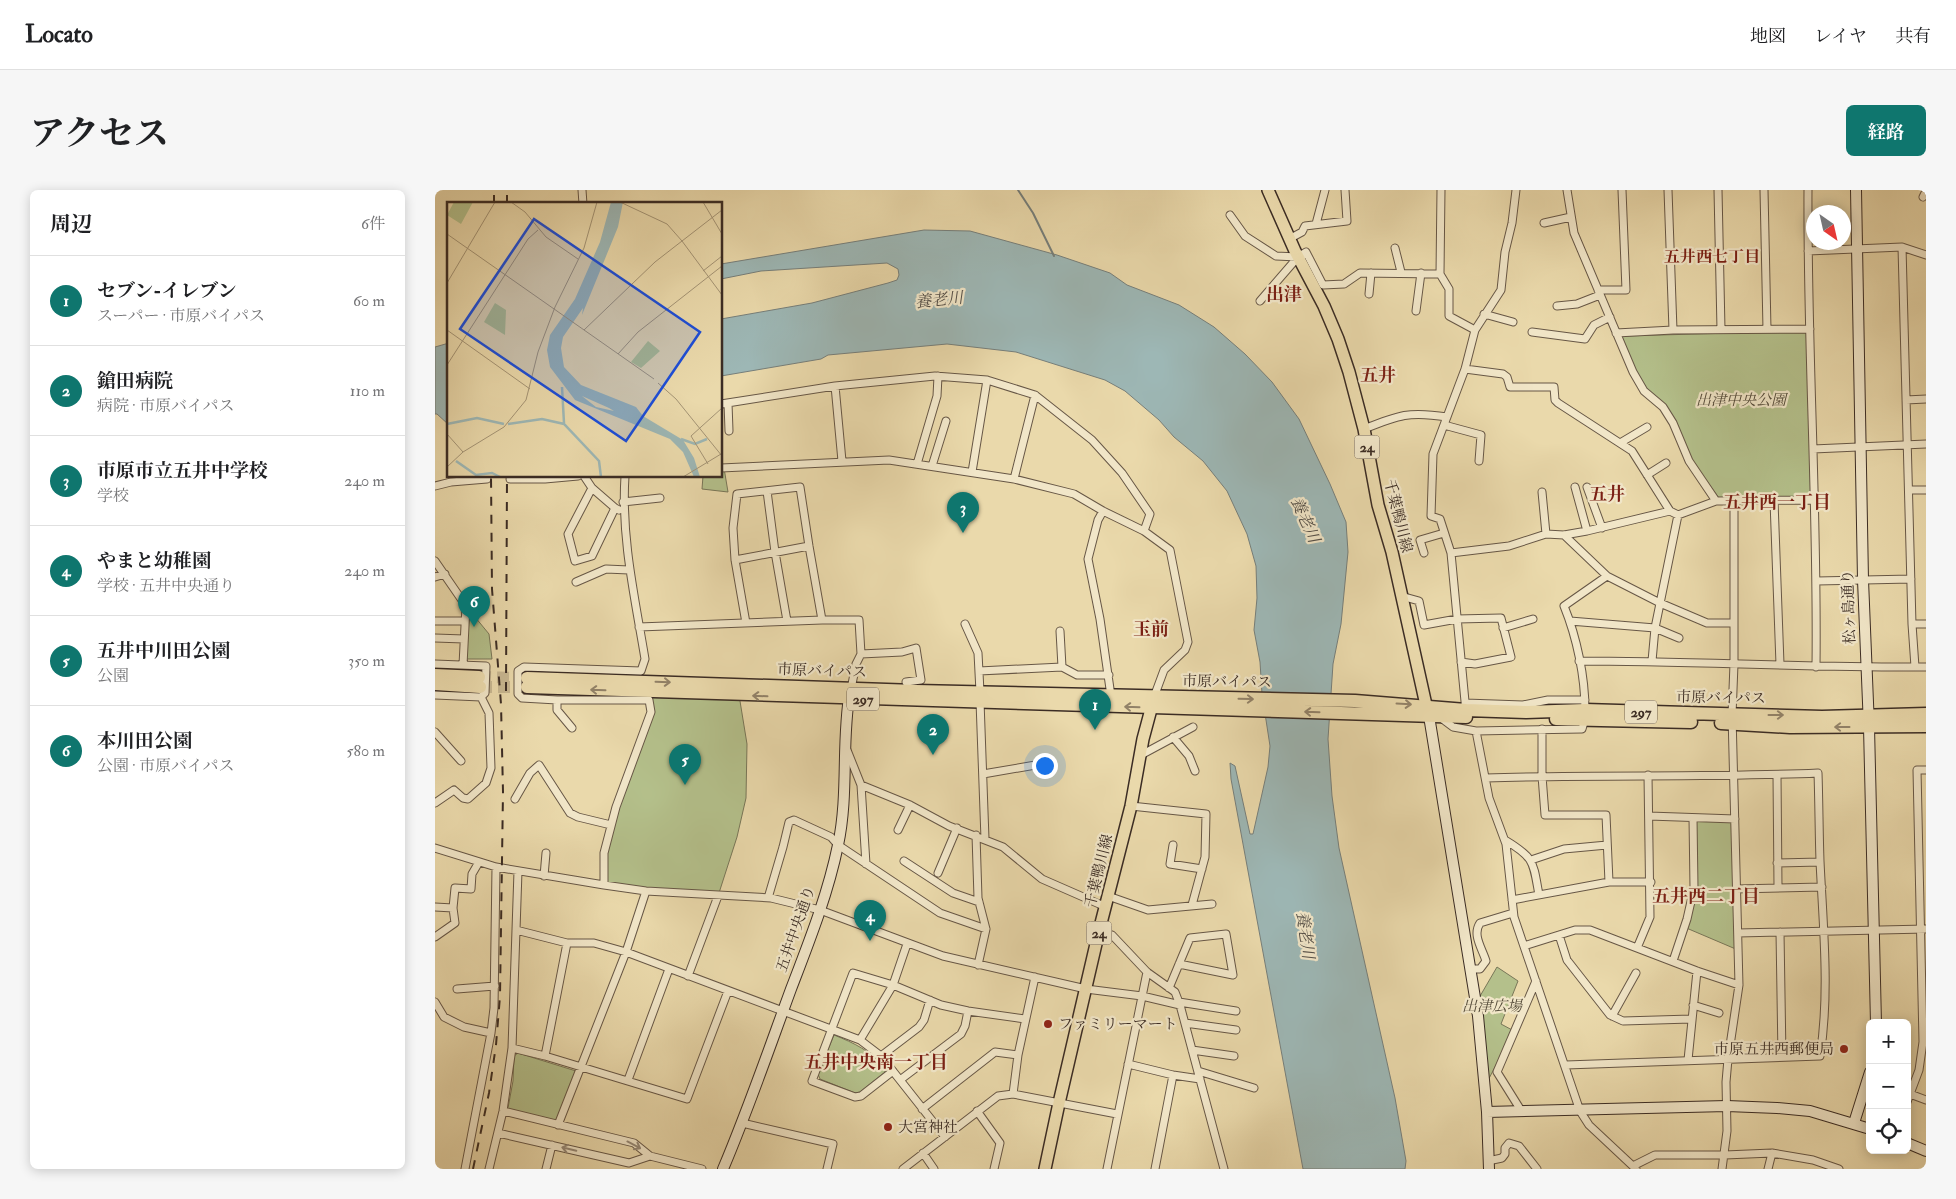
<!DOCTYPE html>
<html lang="ja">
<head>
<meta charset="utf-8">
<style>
	body { margin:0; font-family:"IM FELL Double Pica","Noto Serif JP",serif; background:#f6f6f6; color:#202124 }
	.controls { position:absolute; right:15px; bottom:15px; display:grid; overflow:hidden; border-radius:8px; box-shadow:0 2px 12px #0003 }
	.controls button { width:45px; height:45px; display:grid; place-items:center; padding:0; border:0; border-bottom:1px solid #e0e0e0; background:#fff; color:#202124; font:25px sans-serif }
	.compass { position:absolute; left:1371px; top:15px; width:45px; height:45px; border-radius:50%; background:#fff; box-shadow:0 2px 12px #0003; rotate:146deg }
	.you { position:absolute; left:609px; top:575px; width:18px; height:18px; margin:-12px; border:4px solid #fff; border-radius:50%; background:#1a73e8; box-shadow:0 0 0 8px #1a73e833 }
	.badge { display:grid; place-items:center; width:32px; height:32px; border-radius:50%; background:#0f766e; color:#fff; font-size:16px; font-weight:700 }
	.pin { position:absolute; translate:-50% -41px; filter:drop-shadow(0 1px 2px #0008) }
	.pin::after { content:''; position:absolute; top:26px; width:18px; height:15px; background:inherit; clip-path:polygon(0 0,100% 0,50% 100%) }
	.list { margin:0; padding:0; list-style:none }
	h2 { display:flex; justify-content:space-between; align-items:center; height:65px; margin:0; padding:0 20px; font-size:21px }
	h2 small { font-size:16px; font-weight:400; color:#757577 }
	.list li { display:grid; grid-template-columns:32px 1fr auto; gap:15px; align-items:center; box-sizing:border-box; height:90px; padding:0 20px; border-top:1px solid #e0e0e0 }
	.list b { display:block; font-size:19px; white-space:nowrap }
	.list p { margin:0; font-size:16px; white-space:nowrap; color:#757577 }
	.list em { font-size:16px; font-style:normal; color:#757577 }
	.icon { flex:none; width:28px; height:28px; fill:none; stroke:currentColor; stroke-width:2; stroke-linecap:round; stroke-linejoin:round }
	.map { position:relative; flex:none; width:1491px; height:979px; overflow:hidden; border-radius:8px }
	header { display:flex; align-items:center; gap:30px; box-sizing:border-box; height:70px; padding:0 25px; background:#fff; border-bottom:1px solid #e0e0e0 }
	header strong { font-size:24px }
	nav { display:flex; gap:28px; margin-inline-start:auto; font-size:18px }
	.intro { display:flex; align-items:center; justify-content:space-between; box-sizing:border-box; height:120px; padding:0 30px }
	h1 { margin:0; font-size:35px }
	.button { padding:12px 22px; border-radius:8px; background:#0f766e; color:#fff; font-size:18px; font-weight:700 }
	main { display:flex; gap:30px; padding:0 30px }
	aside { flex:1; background:#fff; border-radius:8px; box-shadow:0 2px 12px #0003 }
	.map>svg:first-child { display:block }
</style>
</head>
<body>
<header>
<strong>Locato</strong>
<nav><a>地図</a><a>レイヤ</a><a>共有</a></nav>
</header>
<div class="intro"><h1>アクセス</h1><a class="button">経路</a></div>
<main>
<aside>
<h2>周辺<small>6件</small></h2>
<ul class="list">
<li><span class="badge">1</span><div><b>セブン-イレブン</b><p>スーパー · 市原バイパス</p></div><em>60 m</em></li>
<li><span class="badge">2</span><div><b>鎗田病院</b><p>病院 · 市原バイパス</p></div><em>110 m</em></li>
<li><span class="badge">3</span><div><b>市原市立五井中学校</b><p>学校</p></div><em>240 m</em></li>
<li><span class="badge">4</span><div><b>やまと幼稚園</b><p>学校 · 五井中央通り</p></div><em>240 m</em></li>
<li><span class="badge">5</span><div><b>五井中川田公園</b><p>公園</p></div><em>350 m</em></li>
<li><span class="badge">6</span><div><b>本川田公園</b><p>公園 · 市原バイパス</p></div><em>580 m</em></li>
</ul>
</aside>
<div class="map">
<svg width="1491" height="979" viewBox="0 0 1491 979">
	<rect width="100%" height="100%" fill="#ead9ab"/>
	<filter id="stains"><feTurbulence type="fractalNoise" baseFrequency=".004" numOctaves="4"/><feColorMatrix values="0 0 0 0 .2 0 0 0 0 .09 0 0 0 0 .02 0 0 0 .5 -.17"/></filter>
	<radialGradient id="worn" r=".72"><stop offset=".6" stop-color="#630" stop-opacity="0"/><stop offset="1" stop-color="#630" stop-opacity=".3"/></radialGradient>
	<!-- green -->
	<path fill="#b4c08b" stroke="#787658" d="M1369,141L1372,142L1376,304L1374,308H1284L1257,271L1241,231L1230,215L1212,199L1201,181L1187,148L1189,146Z
		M286,278H289L293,302L267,299L268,286H286Z
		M31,416L54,444L57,469H28Z
		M216,501L304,505L312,554L311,608L302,647L283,706L169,695V663L216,522Z
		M1258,628L1300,629L1303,760L1249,737L1257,714Z
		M1062,777L1083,791L1066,834L1079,841L1050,896L1041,813Z
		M399,845C419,853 436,861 450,878V882L425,902L420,903L385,889L383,884Z
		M83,863L141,881L121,931L74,920L73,918L78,891L79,866Z"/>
	<!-- water -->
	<path fill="#9db7b5" stroke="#767f7b" d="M489,40L535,41L622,65L675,83L692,95L744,115L779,137L810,164L837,192L864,229L895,294L911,332L913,362L906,434L898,474L893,549L897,606L904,658L960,908L971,971L970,979H868L796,589L795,573L800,576L815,644H818L833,577L835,556L827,504L825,472L819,440L822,408L821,376L812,344L792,301L768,271L739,247L724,230L690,201L670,190L581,162L512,154L393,165L386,169L286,186V129L377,113L453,93L462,90L464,85L463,79L452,73L326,81L286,89V74Z
		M14,153V235L2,224H0V157Z"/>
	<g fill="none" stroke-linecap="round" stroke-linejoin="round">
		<!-- stream -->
		<path stroke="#767f7b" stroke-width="2" d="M583,0L598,23L619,66"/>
		<!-- highway-tunnel -->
		<path stroke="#c7b690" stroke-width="12" stroke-dasharray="12 6" stroke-linecap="butt" d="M44,487L92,488
			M45,497H92"/>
		<!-- street casing -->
		<g stroke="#675746" stroke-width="9">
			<path id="street" d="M147,0L148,14
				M1006,0L1005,84L1014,99V126L1040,140
				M1132,0L1139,43L1198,182L1209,201L1228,217L1238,233L1254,271L1281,311
				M1233,0L1238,140
				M1283,0L1286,139
				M1329,0L1332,139
				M1373,0C1372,159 1383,318 1381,477
				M1488,7L1491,1
				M795,25L810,46L841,66L863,67L871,62L888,95L909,94L925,83L1005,84
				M1109,33L1136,27
				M881,34L890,0
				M854,49L867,42L870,36L912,31L910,0
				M1467,57L1477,434L1480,477
				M960,58L966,82
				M1373,61L1467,57L1491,65
				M1163,100H1191L1187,0
				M934,104L936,83
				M825,111L863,67
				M1122,116L1142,114L1165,105
				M981,121L986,83
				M1049,124L1078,132
				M1097,142L1150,149L1159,135L1175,127
				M1181,143L1238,140L1375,139
				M1030,179L1068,184L1072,187L1075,197H1119L1120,210L1123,213L1197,261L1235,321L1243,325L1220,438L1217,471
				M400,196L407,271
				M1471,210L1491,209
				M293,213L294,241
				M286,214L400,196L500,186L552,190L600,205L657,250L687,283L715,324L709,341
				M1009,235L1046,245L1044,271
				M929,239C964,225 974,221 1012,227
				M1185,253L1212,237
				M1378,259L1491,254
				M482,274L502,206L503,186
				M497,276L511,231
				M286,278L454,270L579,289L639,304L668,321L709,341L735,360L753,452L750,460L729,480L719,507
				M537,282L552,190
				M1212,285L1231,273
				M149,286L157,298L180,318L184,320
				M75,289H110L143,286
				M579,289L600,205
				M0,296L16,292L52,289
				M1140,297L1152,341
				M1152,297L1167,338
				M157,298L133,344L140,371L157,366L180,318
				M1474,300H1491
				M332,301L340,362L352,431
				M1107,302L1111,344
				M1339,311L1345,474
				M188,312L225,308
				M668,321L663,330L653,369L665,429L676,506
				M1243,325L1281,311L1379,310
				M1129,345L1172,386L1225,413L1272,433H1299
				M989,363L985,350L1009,343
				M1016,363L1074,356L1111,344L1129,345L1152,341L1235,321
				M300,370L374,356
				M0,371L31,416L28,475
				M0,387L10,384
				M1382,391L1476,389
				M141,392L171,379L194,380
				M966,406L984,411L989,435L1022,429L1066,428L1076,467L1040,474L1026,472
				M0,431H29
				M1135,431L1220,438L1244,448
				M311,433L300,370L298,338L302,304L365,297L374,356L387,430
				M530,434L543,463L545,502
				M1477,434H1491
				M204,437L387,430H424L426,464L421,474L416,499
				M1068,438L1098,429
				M625,441L627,477
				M0,448L29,449
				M426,464L467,462L481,458L486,490L471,492
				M1144,471C1260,471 1375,478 1491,477
				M0,474L51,476L50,503L46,507
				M544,481L627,477L642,485H674
				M0,505L46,507
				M122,510V520L137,538
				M545,511L550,649
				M1030,513L1088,515L1113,510H1150
				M1150,520C1150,487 1142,448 1129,416L1172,386
				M1031,522L1016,363L1005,329L996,326L998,264L1030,179L1040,140L1066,100L1070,62L1077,33L1081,0
				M1006,528L1018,537L1041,541L1147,539L1150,529
				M1107,539V586L1110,625H1171L1174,692
				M1041,541L1054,608L1071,654L1079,727L1145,921L1154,935L1201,979
				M0,542L26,571
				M738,547L754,566L760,581
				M412,560L426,595L431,674
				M706,565L758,537
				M548,584L612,573
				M1342,585L1343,697
				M1051,588C1162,584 1273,588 1383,583C1384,612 1384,642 1385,671C1388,736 1395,802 1385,866L1131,875
				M426,595L475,615L514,636L568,657L607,689L671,717
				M80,609L95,583L104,575L135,623L143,627L176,635
				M0,613L19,600L28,608L33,609L51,593L56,578L54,523L46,507
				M696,616L771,624L770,667L757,715
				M1214,626L1300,629
				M463,640L475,615
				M541,645L543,708L551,739L543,775
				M1070,650C1100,668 1098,672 1104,705
				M738,655L735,674L767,679
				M0,658L61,677L169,695L211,701L336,708L385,720L508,766L651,799L707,806L745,815
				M1096,670L1129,659L1172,655
				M469,671L518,703L544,712
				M1342,673L1385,672
				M503,683L522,638
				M109,686L111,663
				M169,695V663L181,617L216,522L214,510H122L87,508L83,504V481L89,477L206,481L210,469C200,408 186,348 190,286
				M1301,699L1387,697
				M673,706L713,720L777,714
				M333,708L348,657L354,632L359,630L396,647L403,655L505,723L551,739
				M1077,710L1174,692H1216
				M0,717L18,718L20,733L0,747
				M18,718L20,698L36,699L37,684L44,672
				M81,740L132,753H159L191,762L425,850L446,866L510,947
				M664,741L677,745L712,782L740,802L745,815L789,979
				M1345,742L1347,867
				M1303,743L1491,739
				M1124,745L1132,770L1175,825L1188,831L1256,829
				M1089,756L1140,740H1155L1262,781L1304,795
				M1202,758L1215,727L1213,585
				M1238,771L1252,729L1259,698L1258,628
				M1036,779H1045L1051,771C1047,758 1037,745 1045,733L1078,723
				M253,786L283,706
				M734,798L755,748L791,744L798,785L744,774
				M22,799L60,796
				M0,812L9,827L29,837L56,843
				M744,812L801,821
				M1258,815L1284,823
				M1177,826L1201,783
				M750,833L801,840
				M425,850L458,795L472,754
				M77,858L110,866L252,909L293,801
				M757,860L799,866
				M110,866L132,753
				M446,866L484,837L489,830L495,810
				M1253,870L1262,781
				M693,874L738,885L765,889
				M458,881L426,906L420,907L377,891L418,783L458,795L506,815L533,821L590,829
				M763,881L819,898
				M193,890L234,779
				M465,890L526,844L530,836L533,821
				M578,904L583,865L600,787
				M1475,904L1491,910
				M1472,912L1484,880L1488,852L1482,580H1491
				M487,919L560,862L583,865
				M68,921L199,953L215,966L267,979
				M542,921L565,953L559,979
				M1087,922L1062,882L1101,791
				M307,933L398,954L392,979
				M123,935L191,762L211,701
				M63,943L194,973L215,966
				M488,963L499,979
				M1053,971L1067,968L1070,964V958L1074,953L1084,956L1102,979
				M1198,976L1220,965H1290L1337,963L1378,970L1404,979
				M30,979L56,843L59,818L61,677
				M54,979L68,921L77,858L83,681
				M111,979L117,955
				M468,979L563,906L578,904L682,924
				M672,979L712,782
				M720,979L738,885
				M1287,979L1292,941L1291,892L1293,869L1304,795L1297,525L1299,474V312
				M1333,979L1337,963"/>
		</g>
		<!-- secondary casing -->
		<g stroke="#3b2c24" stroke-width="12">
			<path id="secondary" d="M1421,0L1428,390L1434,537L1441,833
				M994,526L1043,826L1052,922L1054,979
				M1052,922L1292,916L1342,918L1375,921L1435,939
				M1419,933L1435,882
				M1472,953L1491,961
				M288,979C313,920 334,859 356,799C374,752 393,704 403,655C414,604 406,551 415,501"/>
		</g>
		<!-- primary casing -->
		<g stroke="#3b2c24" stroke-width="14">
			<path id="primary" d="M833,0L860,61L889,116L903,149L914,182L929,239L943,315L957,362L993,524
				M610,979L624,913L664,741L696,616L708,549L719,508"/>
		</g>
		<!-- highway casing -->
		<g stroke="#3b2c24" stroke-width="15">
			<path id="highway" d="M0,485L44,487
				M92,488L481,501L920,511L1031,520L1091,522L1150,520L1387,527L1491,524
				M0,494L45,497
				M92,497L1031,527
				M1121,529L1256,532
				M1286,533L1355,537L1491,536"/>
		</g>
		<!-- street -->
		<use href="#street" stroke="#f1e6c8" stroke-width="7"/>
		<!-- secondary -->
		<use href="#secondary" stroke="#f1e6c8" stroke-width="10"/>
		<!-- primary -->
		<use href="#primary" stroke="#ead9ab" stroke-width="11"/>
		<!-- highway -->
		<use href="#highway" stroke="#ead9ab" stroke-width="12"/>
		<!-- rail -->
		<path stroke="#3b2c24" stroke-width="2" stroke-dasharray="9 9" stroke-linecap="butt" d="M59,14V0
			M72,14V0
			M71,501L72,286
			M38,979L54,903L61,855L65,806L68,602L66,514L57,399L56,286"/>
	</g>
	<!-- one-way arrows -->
	<defs><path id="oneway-shaft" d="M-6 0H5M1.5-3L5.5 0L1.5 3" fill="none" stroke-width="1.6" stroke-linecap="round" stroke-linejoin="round" transform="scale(1.25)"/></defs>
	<g stroke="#928268">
		<use href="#oneway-shaft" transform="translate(228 492) rotate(2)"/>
		<use href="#oneway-shaft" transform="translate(163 500) rotate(-178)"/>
		<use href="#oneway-shaft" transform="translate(325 506) rotate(-178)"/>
		<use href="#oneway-shaft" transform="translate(811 509) rotate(1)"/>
		<use href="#oneway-shaft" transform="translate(969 514) rotate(3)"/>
		<use href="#oneway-shaft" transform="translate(697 517) rotate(-178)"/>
		<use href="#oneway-shaft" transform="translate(877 522) rotate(-178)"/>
		<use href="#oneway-shaft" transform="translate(1341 525)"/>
		<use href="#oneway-shaft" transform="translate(1407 537) rotate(180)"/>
	</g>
	<g stroke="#968976">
		<use href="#oneway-shaft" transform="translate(199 955) rotate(28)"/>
		<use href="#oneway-shaft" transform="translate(134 959) rotate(-167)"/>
	</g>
	<!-- markers -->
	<g fill="#8f2418" stroke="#f1e6c8" stroke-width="2">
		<circle cx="613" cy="834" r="5"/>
		<circle cx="1409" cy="859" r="5"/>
		<circle cx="453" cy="937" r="5"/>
	</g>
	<g text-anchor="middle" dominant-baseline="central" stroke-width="4.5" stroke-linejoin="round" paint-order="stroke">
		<!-- shield labels -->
		<g fill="#f1e6c8" stroke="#726455" stroke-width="1">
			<rect x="919.5" y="245.5" width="25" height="23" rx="4"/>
			<rect x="412" y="497.5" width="32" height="23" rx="4"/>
			<rect x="1190" y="510.5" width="32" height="23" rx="4"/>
			<rect x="651.5" y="731.5" width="25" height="23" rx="4"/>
		</g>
		<g font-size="14" font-weight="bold" fill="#3b2c24">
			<text x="932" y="257">24</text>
			<text x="428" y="509">297</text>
			<text x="1206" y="522">297</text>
			<text x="664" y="743">24</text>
		</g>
		<!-- park labels -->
		<g font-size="15" font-style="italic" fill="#534a39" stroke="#f1e6c8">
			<text x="1306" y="210">出津中央公園</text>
			<text x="1057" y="816">出津広場</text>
		</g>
		<!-- street labels -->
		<g font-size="15" fill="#3b2c24" stroke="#f1e6c8">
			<text transform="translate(963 326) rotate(76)">千葉鴨川線</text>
			<text transform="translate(1414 417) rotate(-92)">松ヶ島通り</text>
			<text transform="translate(387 481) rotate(2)">市原バイパス</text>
			<text transform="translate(792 492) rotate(1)">市原バイパス</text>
			<text transform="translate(1286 508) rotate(1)">市原バイパス</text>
			<text transform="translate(664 681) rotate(-76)">千葉鴨川線</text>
			<text transform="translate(361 739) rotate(-71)">五井中央通り</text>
		</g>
		<!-- poi labels -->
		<g font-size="15" fill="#3b2c24" stroke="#f1e6c8" text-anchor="start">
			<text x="623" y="834">ファミリーマート</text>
			<text x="1399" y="859" text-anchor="end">市原五井西郵便局</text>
			<text x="463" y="937">大宮神社</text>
		</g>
		<!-- neighbourhood labels -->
		<g font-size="16" font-weight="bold" fill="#7a1f14" stroke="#f1e6c8">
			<text x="1277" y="67">五井西七丁目</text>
		</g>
		<!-- water labels -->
		<g font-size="16" font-style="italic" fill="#544f48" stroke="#f1e6c8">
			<text transform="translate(504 110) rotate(-6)">養老川</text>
			<text transform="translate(870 330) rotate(66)">養老川</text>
			<text transform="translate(870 745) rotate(82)">養老川</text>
		</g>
		<!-- quarter labels -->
		<g font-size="18" font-weight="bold" fill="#7a1f14" stroke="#f1e6c8">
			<text x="849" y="104">出津</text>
			<text x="943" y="185">五井</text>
			<text x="1172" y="304">五井</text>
			<text x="1342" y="312">五井西一丁目</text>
			<text x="716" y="439">玉前</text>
			<text x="1271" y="706">五井西二丁目</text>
			<text x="441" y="872">五井中央南一丁目</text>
		</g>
	</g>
	<!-- overview -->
	<g transform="translate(12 12)">
		<rect width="275" height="275" fill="#ead9ab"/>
		<path d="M7,0H26L14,22L0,13ZM48,101L59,108L58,133L37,120ZM201,139L213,149L194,166L184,160Z" fill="#b4c08b"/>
		<path d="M164,0H176L171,25L135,113L136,106L116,135L114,146L117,165L134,183L189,205L196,214L236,238L247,256L253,275H247L236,250L223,237L128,198L103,165L100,148L103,133L128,97L153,40ZM135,194L162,206L167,209L149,205Z" fill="#9db7b5" fill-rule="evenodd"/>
		<path fill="none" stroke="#9db7b5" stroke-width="2.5" d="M115,185L117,221M0,222L30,216L57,222M61,222L95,217L117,222L152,259L154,275M234,237L248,242L260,237M9,259L29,273L45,271L53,275"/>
		<path fill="none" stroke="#a49475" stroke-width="1" d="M64,0L78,10L99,35L131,57M173,0L220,22L235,39L275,8M256,0L275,32M0,32L207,177M235,39L275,93M256,69L275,54M0,81L48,0M108,105L137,46L150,0M0,128L83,187M137,128L208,60L235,39M171,152L191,130L275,64M0,163L81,37L91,28M211,181L229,197L275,254M0,232L16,250M261,262L244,234L275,206M0,265L16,250L57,225L79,198L91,150L108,105M236,275L274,252"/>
		<path fill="#1d4ed8" fill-opacity="0.15" stroke="#1d4ed8" stroke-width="2.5" d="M87,17L253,130L179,239L13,127Z"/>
		<rect width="275" height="275" fill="none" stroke="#3b2c24" stroke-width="2.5"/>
	</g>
	<rect width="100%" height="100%" filter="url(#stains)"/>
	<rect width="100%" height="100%" fill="url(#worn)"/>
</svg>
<div class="controls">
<button>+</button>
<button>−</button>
<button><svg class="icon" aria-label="locate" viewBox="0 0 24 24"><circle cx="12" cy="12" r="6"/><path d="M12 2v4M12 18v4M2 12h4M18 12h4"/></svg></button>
</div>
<svg class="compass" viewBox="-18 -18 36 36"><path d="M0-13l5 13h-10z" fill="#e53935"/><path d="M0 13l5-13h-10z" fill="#757577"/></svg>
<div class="you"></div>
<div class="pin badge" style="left:660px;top:540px">1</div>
<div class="pin badge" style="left:498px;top:565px">2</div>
<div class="pin badge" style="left:528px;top:343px">3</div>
<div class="pin badge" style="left:435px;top:751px">4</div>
<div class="pin badge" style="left:250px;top:595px">5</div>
<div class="pin badge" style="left:39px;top:437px">6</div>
</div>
</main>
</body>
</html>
